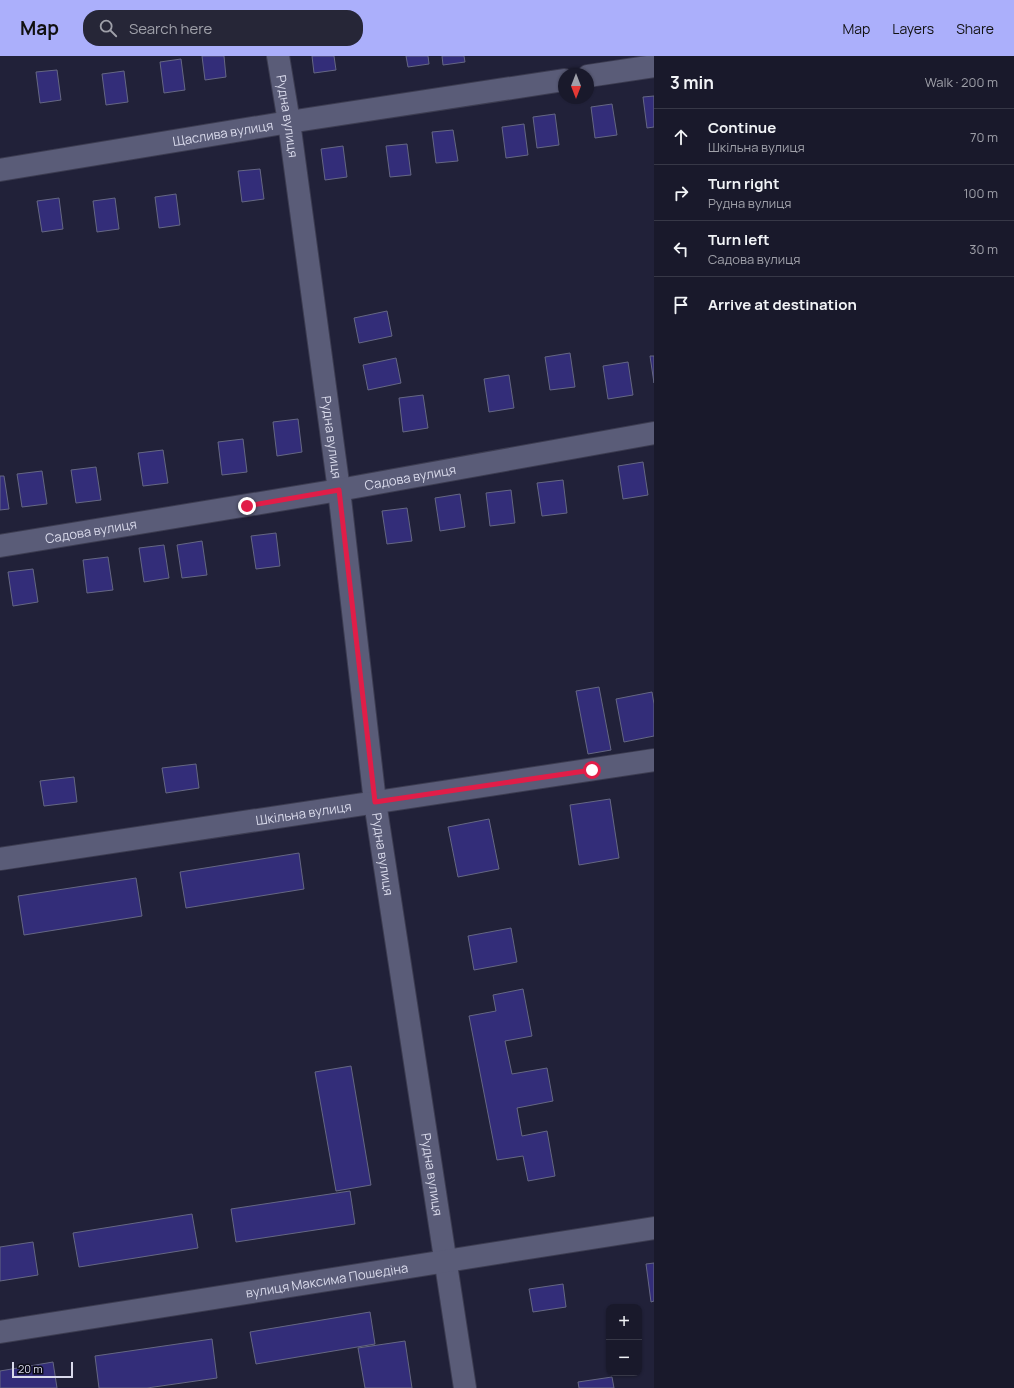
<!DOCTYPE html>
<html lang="en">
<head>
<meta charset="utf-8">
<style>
	body { margin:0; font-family:Manrope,sans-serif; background:#262637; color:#f1f3f6 }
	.controls { position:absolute; right:12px; bottom:12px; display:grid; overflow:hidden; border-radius:8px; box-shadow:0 1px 3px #0004 }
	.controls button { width:36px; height:36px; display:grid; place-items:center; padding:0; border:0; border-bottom:1px solid #373847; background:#19192b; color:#f1f3f6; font:20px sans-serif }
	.compass { position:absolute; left:558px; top:12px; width:36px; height:36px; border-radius:50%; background:#19192b; box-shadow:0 1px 3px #0004; rotate:180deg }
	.scale { position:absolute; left:12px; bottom:10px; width:61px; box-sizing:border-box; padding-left:4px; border:2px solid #d9daeb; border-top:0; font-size:11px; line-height:14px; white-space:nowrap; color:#d9daeb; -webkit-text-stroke:3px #0c0c17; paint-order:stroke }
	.stop { position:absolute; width:12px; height:12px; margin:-9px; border:3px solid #e11d48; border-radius:50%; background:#fff }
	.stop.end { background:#e11d48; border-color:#fff; box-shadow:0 1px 4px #0008 }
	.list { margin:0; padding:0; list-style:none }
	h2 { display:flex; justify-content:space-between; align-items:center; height:52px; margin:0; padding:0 16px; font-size:17px }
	h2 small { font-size:13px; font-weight:400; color:#9fa0a9 }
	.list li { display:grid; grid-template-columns:26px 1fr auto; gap:12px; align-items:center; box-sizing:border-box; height:56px; padding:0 16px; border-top:1px solid #373847 }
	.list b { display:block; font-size:15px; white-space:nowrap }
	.list p { margin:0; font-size:13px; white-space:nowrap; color:#9fa0a9 }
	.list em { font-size:13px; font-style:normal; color:#9fa0a9 }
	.icon { flex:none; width:22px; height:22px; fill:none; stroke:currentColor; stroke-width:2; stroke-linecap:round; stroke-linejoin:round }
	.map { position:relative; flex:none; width:654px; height:1332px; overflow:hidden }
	header { display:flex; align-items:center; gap:24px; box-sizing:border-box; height:56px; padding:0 20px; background:#abaffb; color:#111 }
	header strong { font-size:19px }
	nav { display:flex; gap:22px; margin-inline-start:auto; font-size:14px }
	.search { width:280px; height:36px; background:#262637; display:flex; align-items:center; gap:10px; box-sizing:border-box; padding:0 14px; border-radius:16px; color:#9fa0a9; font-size:15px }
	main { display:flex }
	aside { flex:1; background:#19192b }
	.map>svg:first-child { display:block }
</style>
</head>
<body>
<header>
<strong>Map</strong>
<div class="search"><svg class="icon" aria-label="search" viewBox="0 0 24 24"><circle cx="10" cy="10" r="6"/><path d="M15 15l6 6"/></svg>Search here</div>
<nav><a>Map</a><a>Layers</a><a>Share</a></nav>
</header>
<main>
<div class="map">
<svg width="654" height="1332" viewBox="0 0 654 1332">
	<rect width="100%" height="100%" fill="#212139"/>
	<!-- building -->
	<path fill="#332d79" stroke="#656783" d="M202,0H224L226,21L205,24Z
		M312,0H334L336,14L314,17Z
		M406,0H428L429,8L408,11Z
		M442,0H464L465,6L443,9Z
		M181,3L185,34L164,37L160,6Z
		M57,14L61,44L40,47L36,16Z
		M124,15L128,46L106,49L102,18Z
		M654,40V71L647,72L643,41Z
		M612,48L617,79L595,82L591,51Z
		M555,58L559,89L537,92L533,61Z
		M524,68L528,99L506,102L502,71Z
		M453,74L458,105L436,107L432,76Z
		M407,88L411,119L390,121L386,90Z
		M343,90L347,121L325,124L321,93Z
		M260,113L264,143L242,146L238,115Z
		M176,138L180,169L159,172L155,141Z
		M59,142L63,173L42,176L37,145Z
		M115,142L119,173L97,176L93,145Z
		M387,255L392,280L359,287L354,262Z
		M570,297L575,331L550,334L545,301Z
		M650,300H654V327Z
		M396,302L401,327L368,334L363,309Z
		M628,306L633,339L608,343L603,310Z
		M509,319L514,352L489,356L484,323Z
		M423,339L428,372L403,376L399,342Z
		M298,363L302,396L277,400L273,366Z
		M243,383L247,416L222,419L218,386Z
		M163,394L168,427L143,430L138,397Z
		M643,406L648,439L623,443L618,410Z
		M96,411L101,444L76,447L71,414Z
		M42,415L47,448L22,451L17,418Z
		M0,420H4L9,453L0,454Z
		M563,424L567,457L542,460L537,427Z
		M511,434L515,467L490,470L486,437Z
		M460,438L465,471L440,475L435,442Z
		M407,452L412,485L387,488L382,455Z
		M276,477L280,510L256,513L251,480Z
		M202,485L207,519L182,522L177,489Z
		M164,489L169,522L144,526L139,492Z
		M108,501L113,534L87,537L83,504Z
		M33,513L38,546L13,550L8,516Z
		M599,631L611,694L588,698L576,635Z
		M652,636L654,648V680L624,686L616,643Z
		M196,708L199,732L166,737L162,712Z
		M74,721L77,746L44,750L40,725Z
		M610,743L619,802L579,809L570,749Z
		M489,763L499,813L458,821L448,771Z
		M299,797L304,833L186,852L180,816Z
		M136,822L142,860L24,879L18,840Z
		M511,872L517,906L474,914L468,880Z
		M523,933L532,980L505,985L512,1018L547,1012L553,1045L517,1052L522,1080L547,1075L555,1120L528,1125L523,1100L497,1104L469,960L496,955L493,939Z
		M351,1010L371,1129L336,1135L315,1016Z
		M350,1135L355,1168L236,1186L231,1153Z
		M192,1158L198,1192L79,1211L73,1177Z
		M33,1186L38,1219L0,1225V1191Z
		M654,1207V1245L651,1246L646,1208Z
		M563,1228L566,1251L533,1256L529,1233Z
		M370,1256L375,1288L256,1308L250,1276Z
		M212,1283L217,1322L147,1332H99L95,1300Z
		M405,1285L412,1332H365L358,1292Z
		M53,1306L57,1332H0V1315Z
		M612,1321L614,1332H579L578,1326Z"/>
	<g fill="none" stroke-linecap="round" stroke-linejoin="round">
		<!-- minor casing -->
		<g stroke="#3c3c51" stroke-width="24">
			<g id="minor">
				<path id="s1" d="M278,0L289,66L339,434L375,746L465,1332"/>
				<path d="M588,20L654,10"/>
				<path id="s2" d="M0,114L289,66L564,24"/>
				<path id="s3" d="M0,490L339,434L654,377"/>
				<path id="s4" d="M0,803L654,704"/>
				<path id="s5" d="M0,1276L654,1172"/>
			</g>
		</g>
		<!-- minor -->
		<use href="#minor" stroke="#5a5c78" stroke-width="22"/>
	</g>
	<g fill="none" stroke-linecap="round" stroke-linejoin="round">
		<!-- route -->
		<path stroke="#e11d48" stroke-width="5" d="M247,450L339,434L375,746L592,714"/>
	</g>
	<g text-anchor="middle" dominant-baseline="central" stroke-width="3" stroke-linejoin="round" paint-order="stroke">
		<!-- street labels -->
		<g font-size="13" fill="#d9daeb" stroke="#0c0c17">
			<text stroke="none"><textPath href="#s1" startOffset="61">Рудна вулиця</textPath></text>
			<text stroke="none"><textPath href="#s2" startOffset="226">Щаслива вулиця</textPath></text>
			<text stroke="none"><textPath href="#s1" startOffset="385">Рудна вулиця</textPath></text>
			<text stroke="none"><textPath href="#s3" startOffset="416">Садова вулиця</textPath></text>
			<text stroke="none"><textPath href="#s3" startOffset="92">Садова вулиця</textPath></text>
			<text stroke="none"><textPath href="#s4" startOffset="307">Шкільна вулиця</textPath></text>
			<text stroke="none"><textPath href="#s1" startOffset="805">Рудна вулиця</textPath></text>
			<text stroke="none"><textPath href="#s1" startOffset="1129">Рудна вулиця</textPath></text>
			<text stroke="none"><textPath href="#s5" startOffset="331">вулиця Максима Пошедіна</textPath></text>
		</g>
	</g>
</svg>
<div class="controls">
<button>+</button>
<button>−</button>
</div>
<svg class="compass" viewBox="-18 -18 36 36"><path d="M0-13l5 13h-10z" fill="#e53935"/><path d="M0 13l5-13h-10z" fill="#9fa0a9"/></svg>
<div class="scale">20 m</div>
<div class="stop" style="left:592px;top:714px"></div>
<div class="stop end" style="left:247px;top:450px"></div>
</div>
<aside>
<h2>3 min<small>Walk · 200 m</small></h2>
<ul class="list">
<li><svg class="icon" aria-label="ahead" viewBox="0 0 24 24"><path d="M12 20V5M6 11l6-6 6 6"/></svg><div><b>Continue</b><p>Шкільна вулиця</p></div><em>70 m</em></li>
<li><svg class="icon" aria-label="right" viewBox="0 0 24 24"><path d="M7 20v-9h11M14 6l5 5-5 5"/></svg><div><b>Turn right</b><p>Рудна вулиця</p></div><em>100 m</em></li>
<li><svg class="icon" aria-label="left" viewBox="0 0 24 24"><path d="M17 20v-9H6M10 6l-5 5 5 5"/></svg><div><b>Turn left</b><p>Садова вулиця</p></div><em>30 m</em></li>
<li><svg class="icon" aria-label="arrive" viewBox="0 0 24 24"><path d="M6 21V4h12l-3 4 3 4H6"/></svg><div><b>Arrive at destination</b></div></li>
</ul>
</aside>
</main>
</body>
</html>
